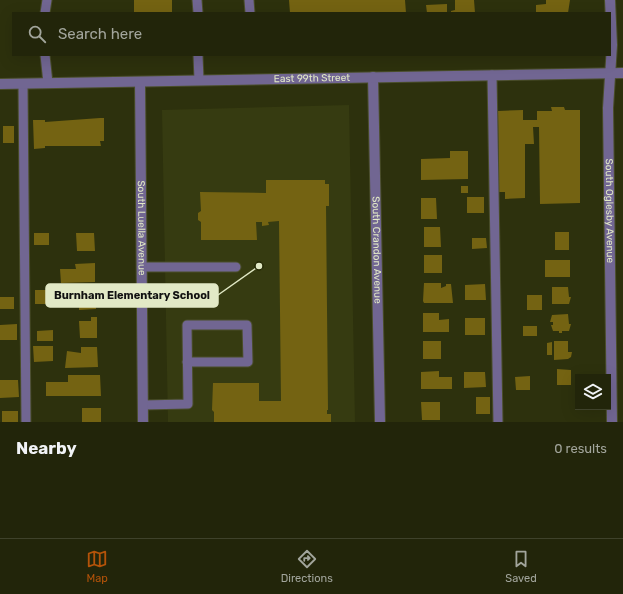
<!DOCTYPE html>
<html lang="en">
<head>
<meta charset="utf-8">
<style>
	body { margin:0; font-family:Rubik,sans-serif; background:#2a2d13; color:#f1f3f6 }
	.controls { position:absolute; right:12px; bottom:12px; display:grid; overflow:hidden; border-radius:0px; box-shadow:0 4px 16px #0002 }
	.controls button { width:36px; height:36px; display:grid; place-items:center; padding:0; border:0; border-bottom:1px solid #3f422b; background:#22250a; color:#f1f3f6; font:20px sans-serif }
	.list { margin:0; padding:0; list-style:none }
	h2 { display:flex; justify-content:space-between; align-items:center; height:52px; margin:0; padding:0 16px; font-size:17px }
	h2 small { font-size:13px; font-weight:400; color:#a2a59c }
	.icon { flex:none; width:22px; height:22px; fill:none; stroke:currentColor; stroke-width:2; stroke-linecap:round; stroke-linejoin:round }
	.map { position:relative; flex:none; width:623px; height:422px; overflow:hidden }
	.search { position:absolute; background:#22250a; box-shadow:0 4px 16px #0002; left:12px; right:12px; top:12px; height:44px; display:flex; align-items:center; gap:10px; box-sizing:border-box; padding:0 14px; border-radius:0px; color:#a2a59c; font-size:15px }
	.sheet { height:116px; background:#22250a }
	nav { display:flex; justify-content:space-around; align-items:center; box-sizing:border-box; height:56px; border-top:1px solid #3f422b; background:#22250a; font-size:11px; color:#a2a59c }
	nav a { display:grid; justify-items:center; gap:2px }
	nav .on { color:#b45309 }
	.map>svg:first-child { display:block }
</style>
</head>
<body>
<div class="map">
<svg width="623" height="422" viewBox="0 0 623 422">
	<rect width="100%" height="100%" fill="#2d310d"/>
	<!-- built -->
	<path fill="#363b11" d="M349,105L355,422H168L162,110Z"/>
	<!-- building -->
	<path fill="#746312" d="M134,0H172V13H134Z
		M289,0H405L406,13H290Z
		M455,0H474L475,13H451V11L455,10Z
		M546,0H570L568,13H536V5L546,4Z
		M447,4V13H427L426,5Z
		M551,107H564L565,110H580V203L540,204L539,127H533L534,144H525V198L505,199V192H499L498,111L523,110V120H537V111H552Z
		M100,118H104V141H100L101,146H45V148L34,149L33,120H45V122Z
		M3,126H14V143H3Z
		M450,151H468V179L421,180V159L450,158Z
		M266,180H325V184H329V206H326L328,410H327V414H331V422H214V412L212,410L213,383H259V401H281L279,221L268,222L269,225L262,226V222H256L257,240H201V222L198,220V213L201,211L200,192L266,193Z
		M461,186H468V193H461Z
		M467,197H484V213H467Z
		M421,198H436L437,219H421Z
		M424,227H440L441,247H424Z
		M555,232H569V250H555Z
		M34,233H49V245H34Z
		M76,233H94L95,251H77Z
		M472,238H486L487,248L472,249Z
		M424,255H442V273H424Z
		M545,260H570V277H545Z
		M95,263V282L61,283L60,269H76L75,264Z
		M424,283H441V288L446,286V284H451L453,303H424L423,301Z
		M485,284L486,300H465V285Z
		M552,287H568L569,297H571L569,304H552Z
		M35,290H52V304H35Z
		M79,290H95L96,309L79,310Z
		M527,295H542V310H527Z
		M0,297H14V309H0Z
		M423,313H439V320L449,319V332H423Z
		M568,314L569,324H571L569,331H562V333H559V331H553L551,325H553V322H550L552,315Z
		M91,317H97V338H80L79,321H91Z
		M465,318H485V335H465Z
		M17,324V340H0V325Z
		M523,326H537V336H523Z
		M53,330V341H37V331Z
		M423,341H441V359H423Z
		M554,341H568V352H572L571,357L568,359L554,360Z
		M552,342V355H547V343Z
		M33,346H53V361L34,362Z
		M81,347H97L98,367L65,368L67,351L81,353Z
		M557,369L571,370V385H557Z
		M439,371V377H452V389H421V372Z
		M464,372H485L486,387L464,388Z
		M68,375H100L101,396H46V382H68Z
		M530,376V390H516L515,377Z
		M0,380H18L19,397L0,398Z
		M476,397H490V414H476Z
		M421,402H440V420H422Z
		M82,408H101V422H82Z
		M2,411H18V422H2Z"/>
	<g fill="none" stroke-linecap="round" stroke-linejoin="round">
		<!-- service casing -->
		<g stroke="#4a4e2b" stroke-width="11">
			<path id="service" d="M197,0L198,13
				M249,0L250,13
				M45,13L47,0
				M45,55L48,83
				M198,55L199,80
				M492,75L498,422
				M23,84L26,422
				M142,267H236
				M143,405L188,404L187,325H247L248,362H187"/>
		</g>
		<!-- minor casing -->
		<g stroke="#4a4e2b" stroke-width="12">
			<g id="minor">
				<path id="s1" d="M610,0L612,45L608,108L612,422"/>
				<path id="s2" d="M373,77L380,422"/>
				<path id="s3" d="M140,82L143,422"/>
				<path id="s4" d="M0,84L623,73"/>
			</g>
		</g>
		<!-- service -->
		<use href="#service" stroke="#716692" stroke-width="9"/>
		<!-- minor -->
		<use href="#minor" stroke="#716692" stroke-width="10"/>
	</g>
	<g text-anchor="middle" dominant-baseline="central" stroke-width="4" stroke-linejoin="round" paint-order="stroke">
		<!-- street labels -->
		<g font-size="10" fill="#e2e9c6" stroke="#232703">
			<text stroke="none"><textPath href="#s4" startOffset="312">East 99th Street</textPath></text>
			<text stroke="none"><textPath href="#s1" startOffset="211">South Oglesby Avenue</textPath></text>
			<text stroke="none"><textPath href="#s3" startOffset="146">South Luella Avenue</textPath></text>
			<text stroke="none"><textPath href="#s2" startOffset="173">South Crandon Avenue</textPath></text>
		</g>
	</g>
	<!-- callouts -->
	<path fill="none" stroke="#e2e9c6" stroke-width="1.5" d="M259 266L218 295"/>
	<circle fill="#e2e9c6" stroke="#232703" stroke-width="1.5" cx="259" cy="266" r="4"/>
	<rect fill="#e2e9c6" stroke="#e2e9c6" stroke-width="1.5" x="46" y="284" width="172" height="23" rx="4"/>
	<g font-size="11" text-anchor="middle" font-weight="bold" fill="#111">
		<text x="132" y="299">Burnham Elementary School</text>
	</g>
</svg>
<div class="controls">
<button><svg class="icon" aria-label="layers" viewBox="0 0 24 24"><path d="M12 4l9 5-9 5-9-5zM3 14l9 5 9-5"/></svg></button>
</div>
<div class="search"><svg class="icon" aria-label="search" viewBox="0 0 24 24"><circle cx="10" cy="10" r="6"/><path d="M15 15l6 6"/></svg>Search here</div>
</div>
<section class="sheet">
<h2>Nearby<small>0 results</small></h2>
<ul class="list">
</ul>
</section>
<nav>
<a class="on"><svg class="icon" aria-label="map" viewBox="0 0 24 24"><path d="M3 6l6-2 6 2 6-2v14l-6 2-6-2-6 2zM9 4v14M15 6v14"/></svg>Map</a>
<a><svg class="icon" aria-label="directions" viewBox="0 0 24 24"><path d="M12 3l9 9-9 9-9-9zM9 14v-3h6M13 9l2 2-2 2"/></svg>Directions</a>
<a><svg class="icon" aria-label="saved" viewBox="0 0 24 24"><path d="M7 4h10v16l-5-4-5 4z"/></svg>Saved</a>
</nav>
</body>
</html>
